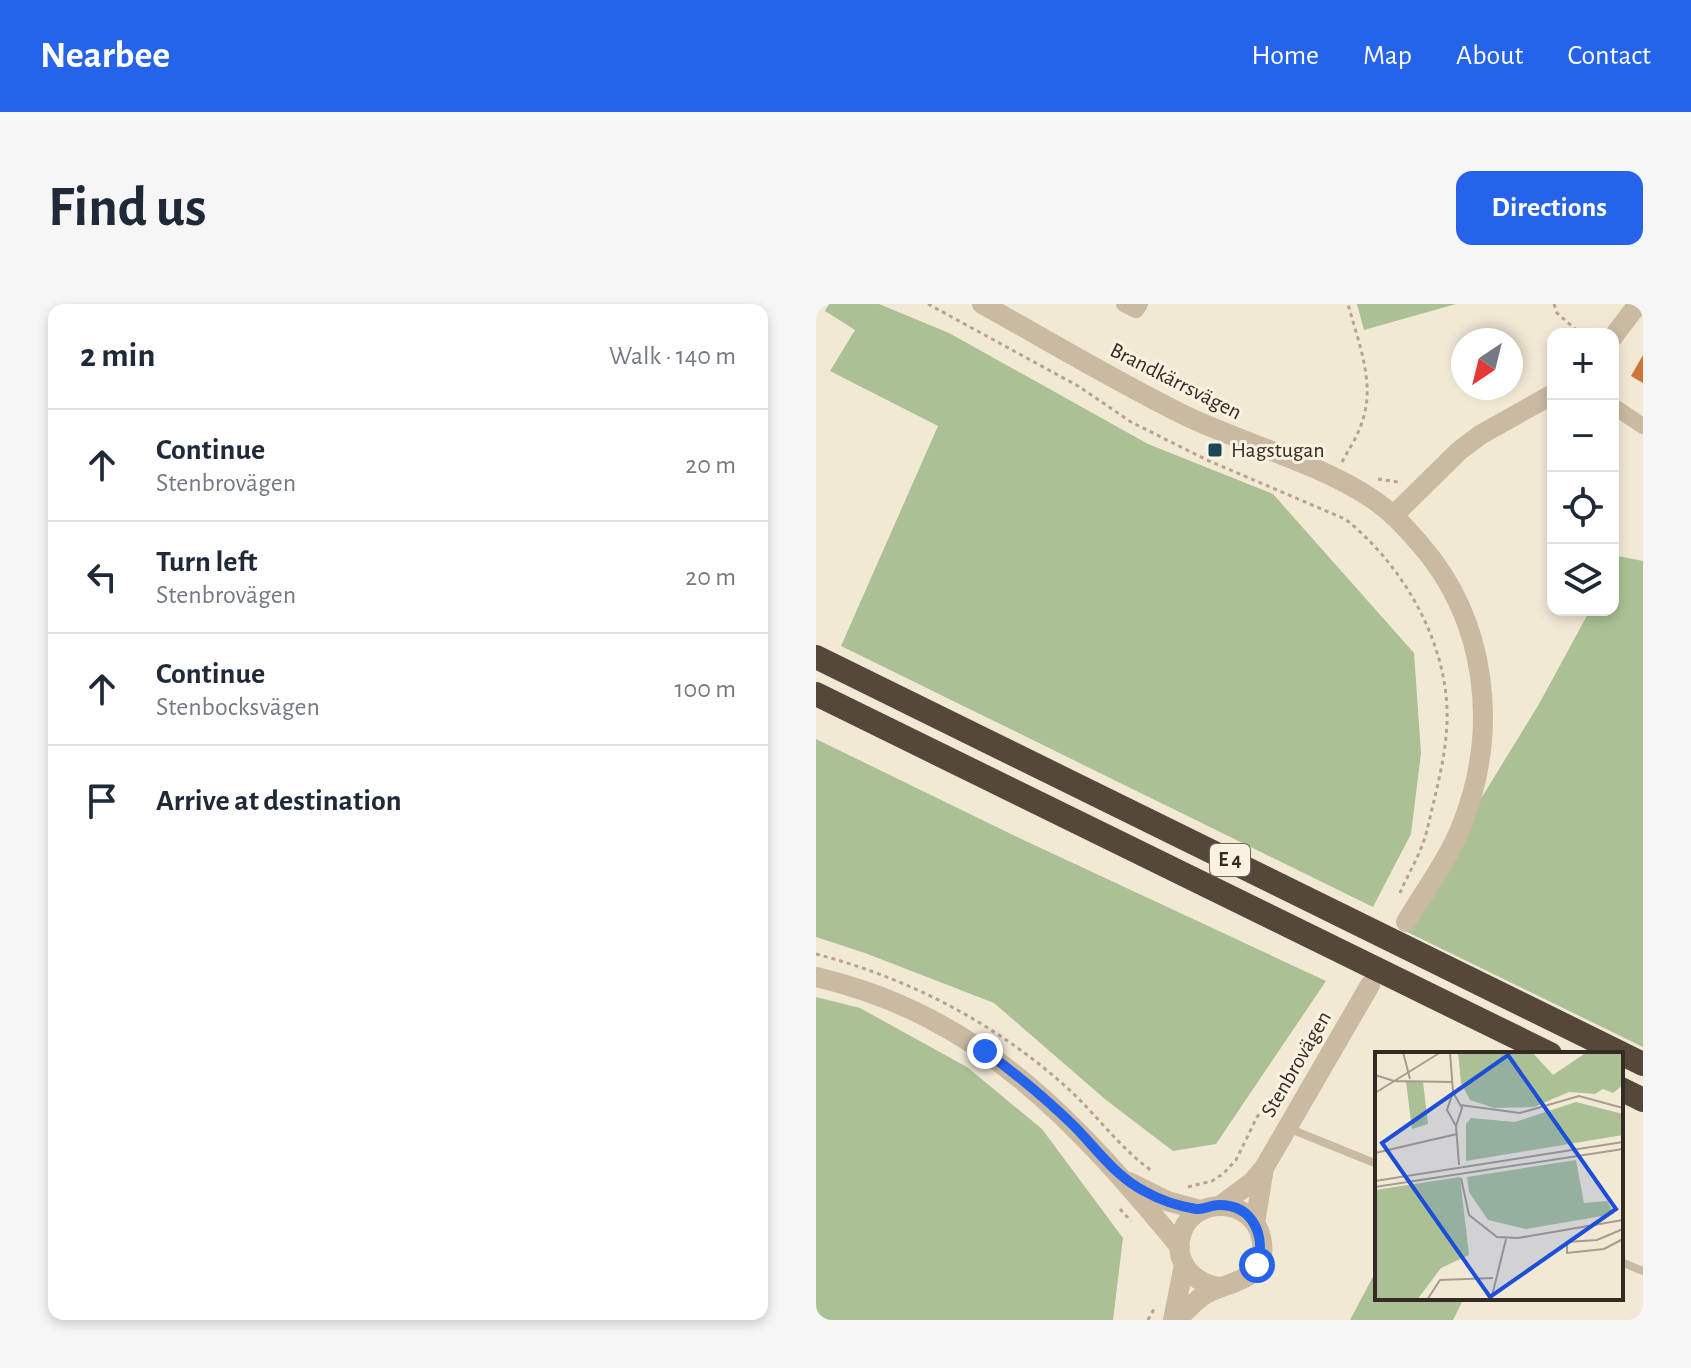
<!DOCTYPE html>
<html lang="en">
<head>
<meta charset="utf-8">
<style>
	body { margin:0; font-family:"Alegreya Sans",sans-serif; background:#f6f6f7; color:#1f2937 }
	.controls { position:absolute; right:24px; top:24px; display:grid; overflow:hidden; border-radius:16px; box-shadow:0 4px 12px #0003 }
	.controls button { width:72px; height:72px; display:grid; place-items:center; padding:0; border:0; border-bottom:2px solid #e0e1e3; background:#fff; color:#1f2937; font:40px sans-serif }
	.compass { position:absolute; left:635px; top:24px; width:72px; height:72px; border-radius:50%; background:#fff; box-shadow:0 4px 12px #0003; rotate:215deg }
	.stop { position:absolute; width:24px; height:24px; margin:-18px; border:6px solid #2563eb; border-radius:50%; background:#fff }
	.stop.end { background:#2563eb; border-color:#fff; box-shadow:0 2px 8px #0008 }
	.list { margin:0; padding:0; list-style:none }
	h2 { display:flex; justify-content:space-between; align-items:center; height:104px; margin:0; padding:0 32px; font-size:34px }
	h2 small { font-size:26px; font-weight:400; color:#747a83 }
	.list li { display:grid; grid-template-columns:52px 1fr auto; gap:24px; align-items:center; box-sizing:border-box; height:112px; padding:0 32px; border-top:2px solid #e0e1e3 }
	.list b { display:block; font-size:30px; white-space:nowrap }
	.list p { margin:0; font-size:26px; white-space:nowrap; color:#747a83 }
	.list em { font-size:26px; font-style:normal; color:#747a83 }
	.icon { flex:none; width:44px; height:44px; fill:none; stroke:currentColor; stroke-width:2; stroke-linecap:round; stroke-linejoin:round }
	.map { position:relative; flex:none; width:827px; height:1016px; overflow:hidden; border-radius:16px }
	header { display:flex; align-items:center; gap:48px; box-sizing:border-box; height:112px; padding:0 40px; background:#2563eb; color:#fff }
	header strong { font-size:38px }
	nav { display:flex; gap:44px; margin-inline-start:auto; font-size:28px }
	.intro { display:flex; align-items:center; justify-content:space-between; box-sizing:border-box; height:192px; padding:0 48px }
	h1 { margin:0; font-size:56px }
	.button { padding:20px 36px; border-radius:16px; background:#2563eb; color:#fff; font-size:28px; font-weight:700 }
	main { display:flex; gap:48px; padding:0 48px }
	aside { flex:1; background:#fff; border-radius:16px; box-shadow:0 4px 12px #0003 }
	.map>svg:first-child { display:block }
</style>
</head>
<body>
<header>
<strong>Nearbee</strong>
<nav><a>Home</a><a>Map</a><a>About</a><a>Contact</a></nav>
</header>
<div class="intro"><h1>Find us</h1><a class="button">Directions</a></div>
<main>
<aside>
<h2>2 min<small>Walk · 140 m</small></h2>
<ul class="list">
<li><svg class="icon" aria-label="ahead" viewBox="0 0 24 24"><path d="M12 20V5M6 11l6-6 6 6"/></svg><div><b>Continue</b><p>Stenbrovägen</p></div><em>20 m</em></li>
<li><svg class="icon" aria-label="left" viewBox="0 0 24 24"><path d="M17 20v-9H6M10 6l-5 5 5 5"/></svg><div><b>Turn left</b><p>Stenbrovägen</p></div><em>20 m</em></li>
<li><svg class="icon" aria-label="ahead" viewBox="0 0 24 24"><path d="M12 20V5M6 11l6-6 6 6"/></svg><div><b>Continue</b><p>Stenbocksvägen</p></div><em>100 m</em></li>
<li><svg class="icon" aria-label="arrive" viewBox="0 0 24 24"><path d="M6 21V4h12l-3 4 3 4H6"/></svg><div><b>Arrive at destination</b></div></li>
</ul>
</aside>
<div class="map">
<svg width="827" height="1016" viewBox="0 0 827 1016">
	<rect width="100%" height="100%" fill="#f2e9d5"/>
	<!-- green -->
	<path fill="#abc195" d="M13,0H63L133,29L332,140L457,190L598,349L605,449L595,530L557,603L25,342L122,122L14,67L39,26L9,7Z
		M541,0H640L548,26Z
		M797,251L827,257V743L585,625L723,400L774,306H797Z
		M0,435L197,531L510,677L400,840L357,847L290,796L178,699L49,649L0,633Z
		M0,693L44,704L151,763L226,825L307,934L297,1016H0Z
		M561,965V994H648L637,1016H534Z"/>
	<!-- building -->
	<path fill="#cd7538" d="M827,51V79L815,72Z"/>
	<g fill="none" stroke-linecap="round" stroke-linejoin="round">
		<!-- path -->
		<path stroke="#b6a48b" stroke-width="3" stroke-dasharray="4 4" stroke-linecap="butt" d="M112,0L262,82L315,118L391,156L529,215C585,259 629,334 631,406C632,437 625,467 618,497C614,511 612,526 607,539C601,556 591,572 584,589
			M738,0L741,9L765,30
			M526,158C533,145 542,132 546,118C560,79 542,38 532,0
			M562,175L582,178
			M0,650C92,674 177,718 248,781C279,808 302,843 336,867
			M372,883L396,877L407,870L420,856L441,813L503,729
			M304,905L315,917
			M332,1016L338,1005"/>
		<!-- service -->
		<path stroke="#cabaa1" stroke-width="8" d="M472,824L561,860
			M805,958L827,967"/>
		<!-- minor -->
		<path stroke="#cabaa1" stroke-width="16" d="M308,0L320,6L324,0
			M797,102L827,122"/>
		<!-- tertiary -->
		<path stroke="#cabaa1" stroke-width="20" d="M166,0C233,37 299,77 368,111C428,140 500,158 555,194C575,207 589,223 604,240C671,317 683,424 647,518C634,553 609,586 590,618
			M797,33L822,0
			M578,211L643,147L664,131L737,90
			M0,673C166,712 260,818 364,943
			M313,878L351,897L384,906
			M405,901L436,878L448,864L554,681
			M439,919L448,864
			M357,1016L368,961
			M361,1016C370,1007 378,998 388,991C413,976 455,978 445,933C436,894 380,891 366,928C356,957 377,980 405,983"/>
		<!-- motorway -->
		<path stroke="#55473a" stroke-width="24" d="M0,353L827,760
			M0,390L734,750
			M805,785L827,796"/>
	</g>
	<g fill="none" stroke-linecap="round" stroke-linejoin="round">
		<!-- route -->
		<path stroke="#2563eb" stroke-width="10" d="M169,747C200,770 229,794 257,821C281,845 298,871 328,887C344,896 362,902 380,905C388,906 395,901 403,901C438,901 450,933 441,961"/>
	</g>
	<!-- markers -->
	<rect fill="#184856" stroke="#faf2e1" stroke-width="3" x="391" y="138" width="16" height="16" rx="4"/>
	<g text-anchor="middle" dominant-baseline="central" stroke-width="6" stroke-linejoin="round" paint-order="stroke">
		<!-- shield labels -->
		<rect fill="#faf2e1" stroke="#6f675d" stroke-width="2" x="394" y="540" width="40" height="32" rx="6"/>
		<g font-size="20" font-weight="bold" fill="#332b24">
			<text x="414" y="556">E 4</text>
		</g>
		<!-- street labels -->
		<g font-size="22" fill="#332b24" stroke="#faf2e1">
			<text transform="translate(360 77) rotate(27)">Brandkärrsvägen</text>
			<text transform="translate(480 760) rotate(-60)">Stenbrovägen</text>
		</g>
		<!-- poi labels -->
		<g font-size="22" fill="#332b24" stroke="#faf2e1" text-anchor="start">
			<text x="415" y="146">Hagstugan</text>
		</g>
	</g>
	<!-- overview -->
	<g transform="translate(559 748)">
		<rect width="248" height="248" fill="#f2e9d5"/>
		<path d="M83,0H157L178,23L212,0H248V33L238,41L228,37L220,42L194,40L159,55L119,56L95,48L86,31ZM31,30H48L53,72L37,77ZM201,50L248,62V83L91,109V72L96,66L140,70ZM201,108L209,151L232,149L239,162L151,177L113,168L94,140L92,125ZM85,125L94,203L66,216L42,248H0V138Z" fill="#abc195"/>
		<path fill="none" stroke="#a69d8e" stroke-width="2" d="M28,0L35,27M75,0L78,40L72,58L81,74L84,113M0,23L19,29L78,30M0,41L66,0M79,42L87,56L81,74M85,53L145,61L204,44L248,56M0,101L82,82M86,126L94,163L122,185L143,186L248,168M0,129L248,90M0,135L248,97M248,177L222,188L192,190V201L229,197L248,187M52,248L65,228L118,226M116,248L131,187"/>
		<path fill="#1d4ed8" fill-opacity="0.15" stroke="#1d4ed8" stroke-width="4" d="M133,3L241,157L115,245L7,91Z"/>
		<rect width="248" height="248" fill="none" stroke="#332b24" stroke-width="4"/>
	</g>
</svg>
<div class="controls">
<button>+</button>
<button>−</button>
<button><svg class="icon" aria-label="locate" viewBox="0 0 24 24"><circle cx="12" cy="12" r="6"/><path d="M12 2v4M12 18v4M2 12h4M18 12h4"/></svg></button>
<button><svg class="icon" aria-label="layers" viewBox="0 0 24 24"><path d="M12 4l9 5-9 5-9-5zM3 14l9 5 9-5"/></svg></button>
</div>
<svg class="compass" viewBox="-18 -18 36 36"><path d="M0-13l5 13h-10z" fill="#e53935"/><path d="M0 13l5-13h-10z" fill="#747a83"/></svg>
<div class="stop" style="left:441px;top:961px"></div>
<div class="stop end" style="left:169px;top:747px"></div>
</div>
</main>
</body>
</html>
